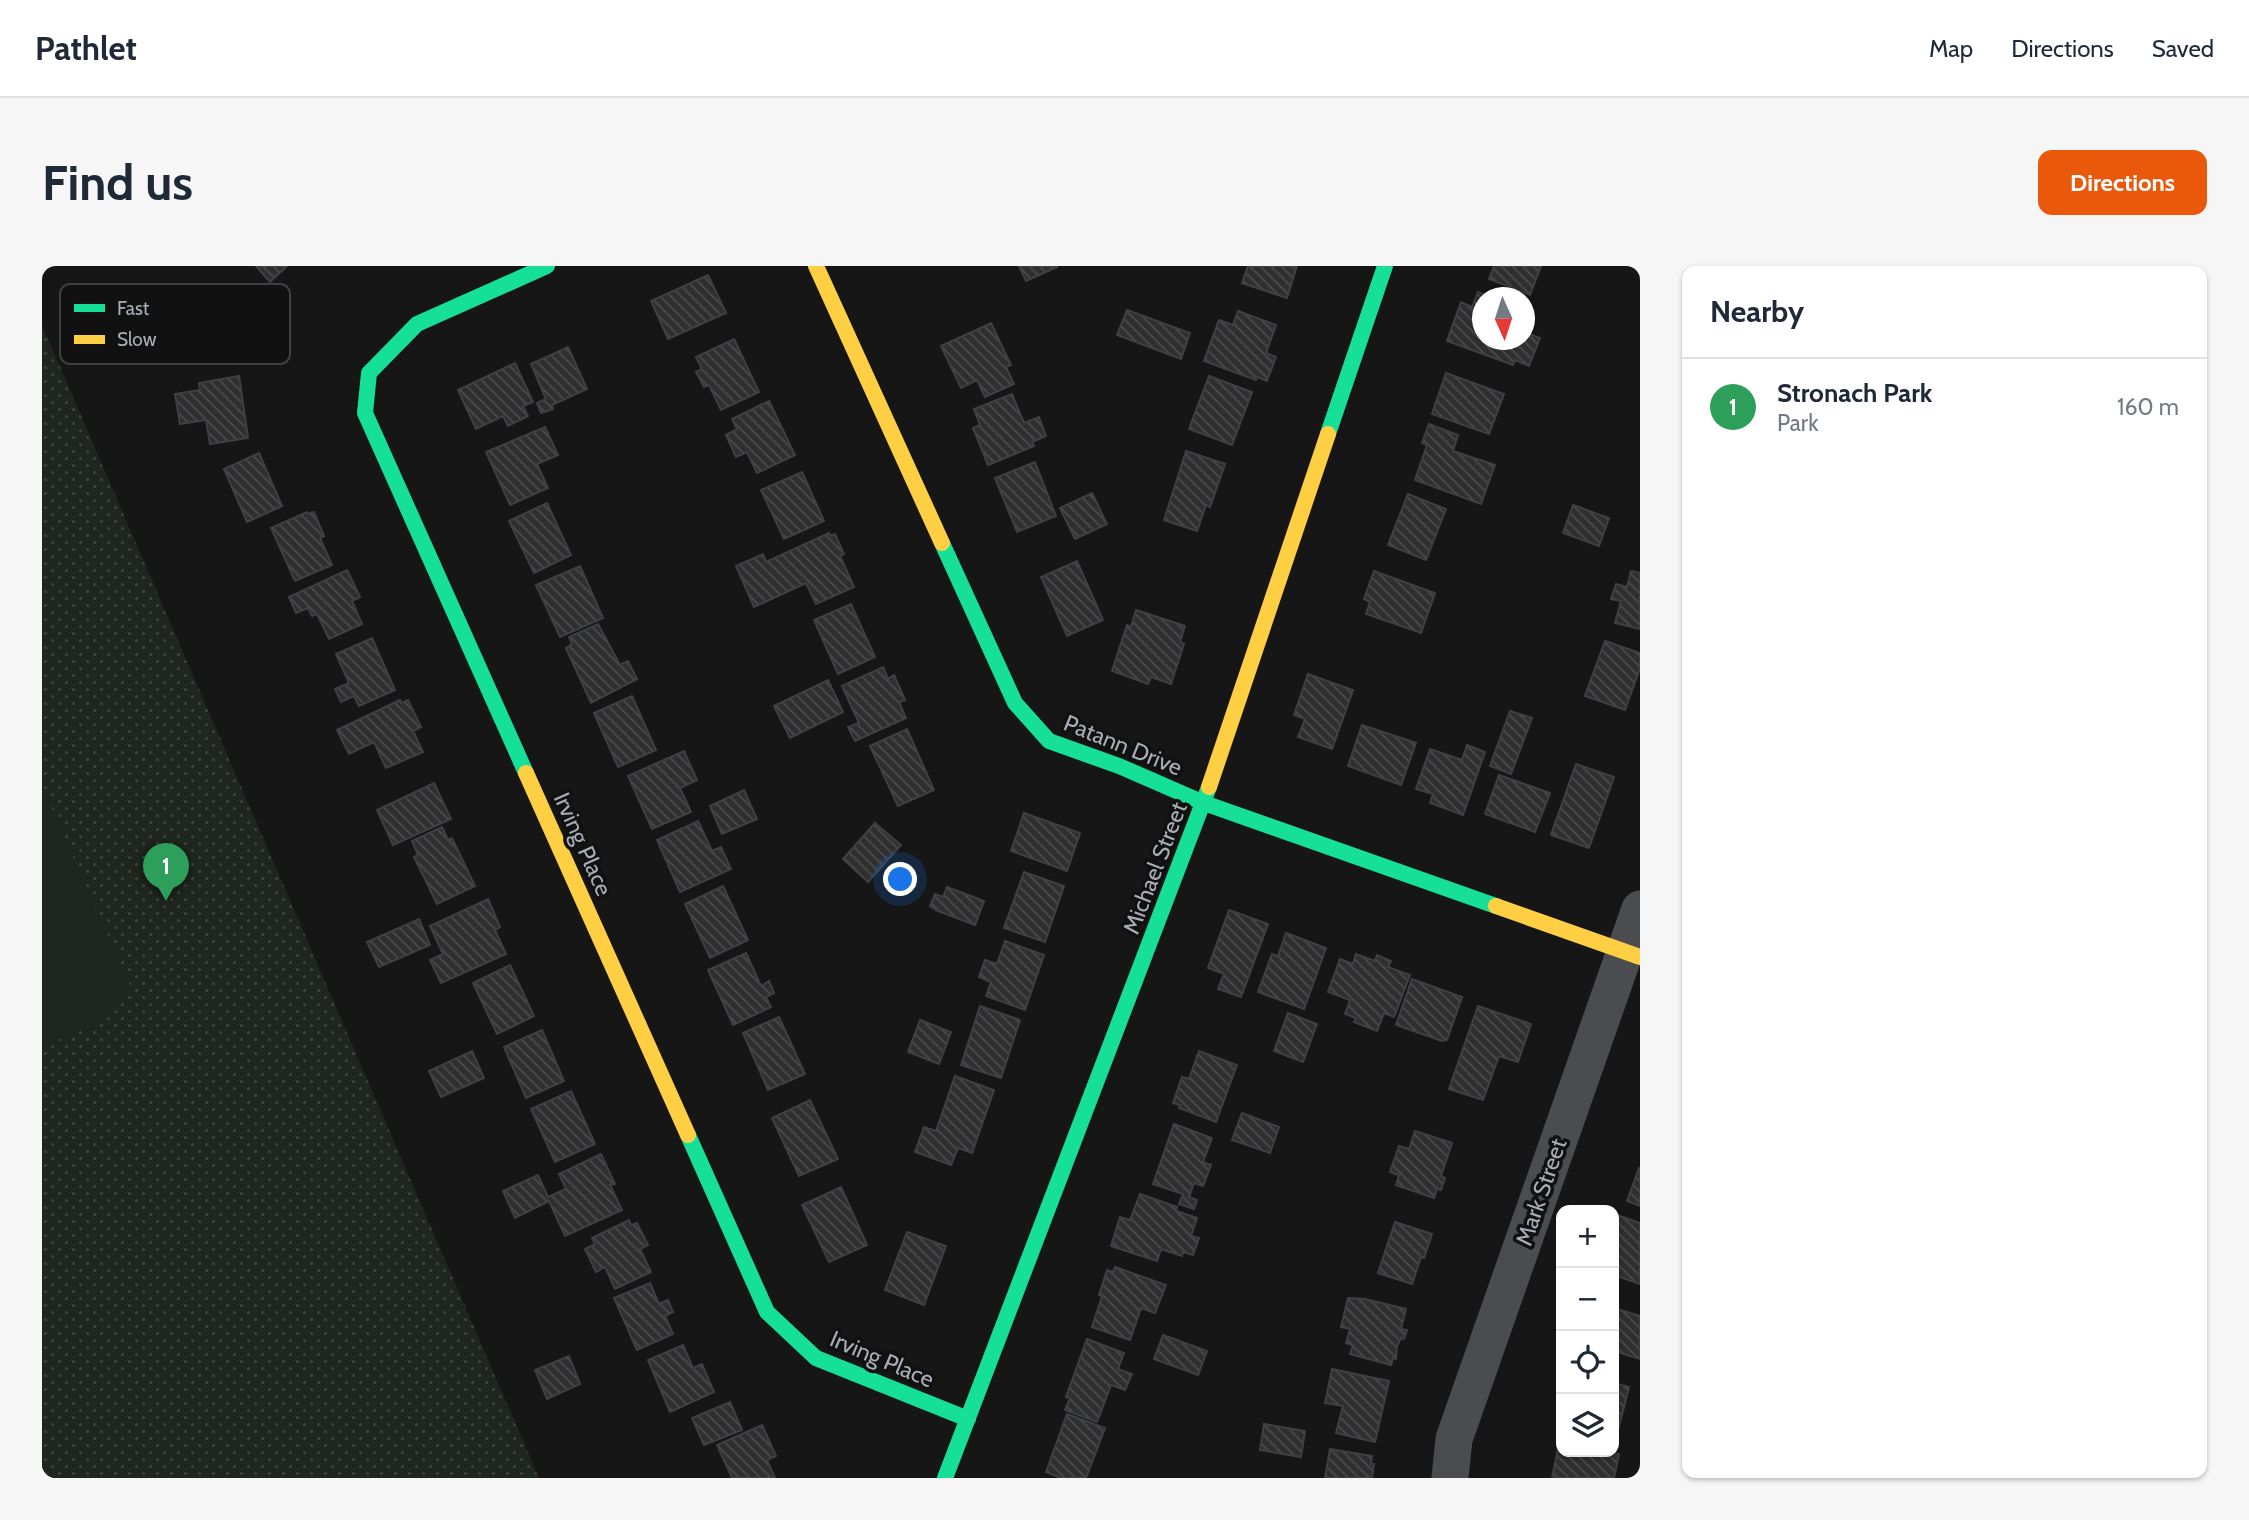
<!DOCTYPE html>
<html lang="en">
<head>
<meta charset="utf-8">
<style>
	body { margin:0; font-family:Cabin,sans-serif; background:#f6f6f7; color:#1f2937 }
	.controls { position:absolute; right:21px; bottom:21px; display:grid; overflow:hidden; border-radius:14px; box-shadow:0 2px 5px #0004 }
	.controls button { width:63px; height:63px; display:grid; place-items:center; padding:0; border:0; border-bottom:2px solid #e0e1e3; background:#fff; color:#1f2937; font:35px sans-serif }
	.compass { position:absolute; left:1430px; top:21px; width:63px; height:63px; border-radius:50%; background:#fff; box-shadow:0 2px 5px #0004; rotate:177deg }
	.you { position:absolute; left:859px; top:614px; width:24px; height:24px; margin:-18px; border:5px solid #fff; border-radius:50%; background:#1a73e8; box-shadow:0 0 0 10px #1a73e833 }
	.badge { display:grid; place-items:center; width:46px; height:46px; border-radius:50%; background:#ea580c; color:#fff; font-size:23px; font-weight:700 }
	.pin { position:absolute; translate:-50% -58px; filter:drop-shadow(0 2px 4px #0008) }
	.pin::after { content:''; position:absolute; top:37px; width:24px; height:21px; background:inherit; clip-path:polygon(0 0,100% 0,50% 100%) }
	.list { margin:0; padding:0; list-style:none }
	h2 { display:flex; justify-content:space-between; align-items:center; height:91px; margin:0; padding:0 28px; font-size:30px }
	h2 small { font-size:23px; font-weight:400; color:#747a83 }
	.list li { display:grid; grid-template-columns:46px 1fr auto; gap:21px; align-items:center; box-sizing:border-box; height:98px; padding:0 28px; border-top:2px solid #e0e1e3 }
	.list b { display:block; font-size:26px; white-space:nowrap }
	.list p { margin:0; font-size:23px; white-space:nowrap; color:#747a83 }
	.list em { font-size:23px; font-style:normal; color:#747a83 }
	.icon { flex:none; width:38px; height:38px; fill:none; stroke:currentColor; stroke-width:2; stroke-linecap:round; stroke-linejoin:round }
	.map { position:relative; flex:none; width:1598px; height:1212px; overflow:hidden; border-radius:14px }
	header { display:flex; align-items:center; gap:42px; box-sizing:border-box; height:98px; padding:0 35px; background:#fff; border-bottom:2px solid #e0e1e3 }
	header strong { font-size:33px }
	nav { display:flex; gap:38px; margin-inline-start:auto; font-size:24px }
	.intro { display:flex; align-items:center; justify-content:space-between; box-sizing:border-box; height:168px; padding:0 42px }
	h1 { margin:0; font-size:49px }
	.button { padding:18px 32px; border-radius:14px; background:#ea580c; color:#fff; font-size:24px; font-weight:700 }
	main { display:flex; gap:42px; padding:0 42px }
	aside { flex:1; background:#fff; border-radius:14px; box-shadow:0 2px 5px #0004 }
	.map>svg:first-child { display:block }
</style>
</head>
<body>
<header>
<strong>Pathlet</strong>
<nav><a>Map</a><a>Directions</a><a>Saved</a></nav>
</header>
<div class="intro"><h1>Find us</h1><a class="button">Directions</a></div>
<main>
<div class="map">
<svg width="1598" height="1212" viewBox="0 0 1598 1212">
	<defs>
		<pattern id="park-dots" width="8" height="8" patternUnits="userSpaceOnUse" patternTransform="scale(1.75)"><rect width="8" height="8" fill="#1f251f"/><path d="M2 2h.1M6 6h.1" fill="none" stroke="#3d423d" stroke-width="1.8" stroke-linecap="round"/></pattern>
		<pattern id="building-back-hatch" width="6" height="6" patternUnits="userSpaceOnUse" patternTransform="scale(1.75)"><rect width="6" height="6" fill="#2f2f30"/><path d="M-1 5l2 2M0 0l6 6M5-1l2 2" fill="none" stroke="#4a4b4c"/></pattern>
	</defs>
	<rect width="100%" height="100%" fill="#161617"/>
	<!-- park -->
	<path fill="url(#park-dots)" d="M0,59L497,1212H0Z"/>
	<!-- pitch -->
	<path fill="#1f251f" d="M0,520L88,719L70,750L0,781Z"/>
	<!-- building -->
	<path fill="url(#building-back-hatch)" stroke="#3f4043" stroke-width="2" d="M214,0H245L228,16Z
		M977,0H1015V1L984,15Z
		M1206,0H1255L1245,32L1200,17Z
		M1452,0H1499L1488,29L1447,13Z
		M666,9L684,47L626,73L609,35Z
		M1436,26L1449,32H1440V74H1482V60L1487,62L1485,67L1498,72L1487,100L1473,94L1471,99L1405,75L1419,36L1430,41Z
		M1085,44L1148,67L1139,93L1075,69Z
		M1196,45L1234,59L1224,87L1234,91L1225,115L1215,111L1214,114L1162,95L1177,54L1191,59Z
		M949,57L969,99L964,101L972,118L943,131L935,114L919,122L899,80Z
		M692,73L717,126L679,144L667,119L662,121L654,106L660,103L654,91Z
		M526,81L545,123L510,139L511,143L499,147L495,137L504,133L489,98Z
		M473,97L491,136L481,140L486,150L466,160L461,150L434,163L416,124Z
		M1404,107L1462,128L1447,168L1390,148Z
		M197,110L206,172L168,178L164,154L138,158L133,128L158,124L157,117Z
		M1167,110L1210,126L1190,179L1147,163Z
		M970,128L982,157L997,151L1004,170L990,176L992,180L946,199L931,162L938,159L932,143Z
		M727,135L753,189L715,207L705,186L694,191L684,169L695,163L690,153Z
		M1387,158L1416,169L1411,185L1453,199L1439,238L1373,214L1385,179L1380,177Z
		M503,161L516,189L495,198L506,222L468,239L444,186Z
		M1144,185L1183,198L1168,241L1164,239L1155,265L1122,254Z
		M217,187L240,240L205,256L182,203Z
		M993,196L1014,250L975,266L953,212Z
		M760,206L782,255L742,273L719,224Z
		M1050,227L1065,258L1033,273L1018,242Z
		M1366,228L1404,243L1384,294L1346,279Z
		M505,237L529,289L492,307L467,255Z
		M1531,239L1567,252L1557,280L1521,267Z
		M265,246L266,248L272,246L282,270L278,272L290,299L253,315L229,262Z
		M787,267L789,270L793,268L802,288L798,290L812,321L774,338L764,317L712,341L694,300L721,288L724,296Z
		M1035,295L1061,354L1025,370L999,311Z
		M538,300L561,352L518,371L494,319Z
		M305,304L318,331L310,335L320,358L287,373L275,348L270,350L266,342L254,347L247,331Z
		M1332,305L1393,327L1379,367L1324,348L1328,336L1322,333Z
		M1589,305L1598,307V363L1573,357L1579,335L1569,333L1574,318L1585,321Z
		M809,338L833,391L796,408L772,354Z
		M1094,344L1143,360L1138,376L1142,378L1129,418L1109,411L1106,418L1070,405L1085,359L1089,361Z
		M556,358L578,399L586,395L595,413L549,437L524,382L530,378L527,371Z
		M330,372L353,424L317,440L312,430L299,436L293,423L307,417L294,388Z
		M1563,375L1598,387V402L1583,444L1543,430Z
		M841,401L846,413L852,409L863,434L857,436L864,452L813,475L806,461L817,457L800,420Z
		M1266,408L1311,424L1290,483L1256,471L1263,453L1252,449Z
		M786,414L801,446L748,472L732,440Z
		M590,430L614,484L576,501L552,447Z
		M358,434L359,437L366,434L379,461L371,465L381,486L344,502L332,476L307,488L295,464Z
		M1468,445L1490,452L1469,508L1448,500Z
		M1320,459L1374,477L1359,519L1306,500Z
		M865,463L892,524L856,540L828,480Z
		M1425,479L1443,486L1421,549L1388,537L1391,528L1374,523L1388,483L1420,494Z
		M642,485L655,514L638,522L649,546L610,563L586,510Z
		M1534,498L1572,511L1547,582L1509,569Z
		M1457,509L1508,527L1493,566L1443,548Z
		M392,517L409,553L351,579L335,544Z
		M702,524L715,553L680,568L668,540Z
		M982,547L1038,567L1025,605L969,585Z
		M656,555L670,585L679,581L689,603L638,626L615,574Z
		M833,557L859,579L826,616L801,593Z
		M400,561L406,574L410,572L433,620L395,638L372,591L376,589L370,575Z
		M982,606L1022,620L1003,676L962,662Z
		M681,620L706,674L668,692L643,638Z
		M905,621L942,635L933,659L896,645L888,640L893,628L901,631Z
		M446,633L458,661L453,664L464,688L399,717L388,694L401,688L388,660Z
		M1187,644L1226,658L1199,731L1176,723L1182,708L1166,702Z
		M377,653L388,679L337,701L325,676Z
		M1244,667L1284,682L1262,743L1216,726L1230,688L1236,690Z
		M963,675L1002,689L983,744L944,730L949,716L937,711L943,694L955,698Z
		M704,687L719,720L727,715L732,727L724,731L729,741L691,759L666,704Z
		M1314,688L1333,695L1335,689L1349,695L1346,701L1368,709L1352,751L1342,747L1335,765L1312,756L1314,752L1303,748L1308,734L1286,726L1298,693L1311,698Z
		M468,699L492,750L455,768L431,717Z
		M1370,713L1420,731L1405,774L1400,775L1354,759Z
		M938,740L978,754L959,812L919,799Z
		M1436,740L1489,758L1476,796L1457,790L1441,834L1407,823Z
		M1246,747L1275,758L1261,796L1232,785Z
		M737,751L763,808L726,824L701,767Z
		M878,754L909,766L897,798L866,786Z
		M500,764L522,815L484,832L462,781Z
		M430,785L442,812L399,831L387,805Z
		M1157,785L1195,799L1174,856L1137,842L1138,839L1131,837L1140,811L1147,813Z
		M913,810L952,824L930,887L916,882L909,899L873,886L882,861L894,865Z
		M529,825L553,878L513,896L489,843Z
		M768,834L796,893L757,910L730,852Z
		M1200,847L1237,861L1228,887L1190,874Z
		M1132,858L1170,872L1161,896L1169,899L1161,920L1152,917L1147,931L1155,934L1152,943L1137,938L1141,928L1111,918Z
		M1373,865L1410,877L1399,910L1403,912L1399,924L1395,923L1392,932L1354,919L1357,909L1348,906L1357,880L1367,883Z
		M559,888L573,918L568,919L580,944L523,970L507,935L473,952L461,925L496,909L506,931L524,923L517,908Z
		M1597,902H1598V940L1585,935Z
		M799,921L825,979L787,996L760,939Z
		M1098,928L1135,941L1134,945L1155,952L1149,970L1157,972L1151,989L1141,986L1140,990L1119,983L1115,995L1069,980L1078,951L1088,954Z
		M1578,950L1598,957V1018L1572,1009V968Z
		M587,954L589,959L595,957L606,979L598,983L609,1006L573,1023L563,1001L554,1006L543,983L553,978L550,972Z
		M1353,956L1390,968L1382,992L1379,991L1370,1018L1336,1007Z
		M865,966L904,980L882,1039L843,1024Z
		M1073,1001L1124,1019L1113,1047L1099,1042L1088,1074L1050,1061L1060,1030L1057,1029L1065,1004L1071,1006Z
		M608,1017L617,1038L626,1034L631,1046L623,1050L631,1068L595,1084L572,1032Z
		M1306,1032L1323,1033L1364,1043L1359,1063L1365,1064L1362,1073L1359,1072L1355,1080L1354,1093L1351,1092L1349,1099L1308,1088L1311,1079L1304,1077L1308,1063L1299,1061Z
		M1572,1042L1598,1050V1093L1572,1085Z
		M1121,1069L1165,1085L1156,1109L1112,1093Z
		M1045,1073L1082,1087L1076,1103L1090,1108L1083,1124L1069,1119L1055,1156L1023,1144L1028,1132L1024,1131Z
		M641,1079L651,1102L660,1098L672,1126L628,1146L606,1094Z
		M527,1090L538,1118L505,1133L493,1104Z
		M1290,1103L1347,1115L1333,1176L1294,1167L1301,1140L1283,1137Z
		M1572,1117L1587,1121L1577,1161L1572,1160Z
		M688,1136L700,1164L662,1179L650,1152Z
		M1025,1148L1063,1162L1044,1212H1019L1004,1206Z
		M1222,1158L1263,1165L1259,1191L1218,1184Z
		M720,1159L734,1190L725,1194L733,1212H690L675,1179Z
		M1517,1177H1519V1186H1564L1577,1188L1572,1212H1510Z
		M1288,1183L1330,1190L1329,1198H1332L1330,1212H1283Z"/>
	<g fill="none" stroke-linecap="round" stroke-linejoin="round">
		<!-- street -->
		<path stroke="#4b4c4f" stroke-width="37" d="M1408,1212L1412,1173L1598,643"/>
		<!-- fast -->
		<path stroke="#16e098" stroke-width="16" d="M1286,168L1343,0
			M900,277L973,437L1007,475L1077,500L1162,537L1454,640
			M484,507L323,147L327,107L375,58L505,0
			M646,869L725,1046L774,1092L926,1153
			M903,1212L1167,521"/>
		<!-- slow -->
		<path stroke="#ffcf43" stroke-width="16" d="M774,0L900,277
			M484,507L646,869
			M1167,521L1286,168
			M1454,640L1598,691"/>
	</g>
	<g text-anchor="middle" dominant-baseline="central" stroke-width="7" stroke-linejoin="round" paint-order="stroke">
		<!-- street labels -->
		<g font-size="23" fill="#a8aeb7" stroke="#111112">
			<text transform="translate(1081 479) rotate(22)">Patann Drive</text>
			<text transform="translate(541 578) rotate(66)">Irving Place</text>
			<text transform="translate(1113 602) rotate(-69)">Michael Street</text>
			<text transform="translate(1499 926) rotate(-71)">Mark Street</text>
			<text transform="translate(840 1093) rotate(23)">Irving Place</text>
		</g>
	</g>
	<!-- legend -->
	<rect x="18" y="18" width="230" height="80" rx="10" fill="#111112" stroke="#3e4044" stroke-width="2"/>
	<rect x="32" y="38" width="31" height="8" fill="#16e098"/>
	<rect x="32" y="69" width="31" height="9" fill="#ffcf43"/>
	<g font-size="19" fill="#a8aeb7">
		<text x="75" y="49">Fast</text>
		<text x="75" y="80">Slow</text>
	</g>
</svg>
<div class="controls">
<button>+</button>
<button>−</button>
<button><svg class="icon" aria-label="locate" viewBox="0 0 24 24"><circle cx="12" cy="12" r="6"/><path d="M12 2v4M12 18v4M2 12h4M18 12h4"/></svg></button>
<button><svg class="icon" aria-label="layers" viewBox="0 0 24 24"><path d="M12 4l9 5-9 5-9-5zM3 14l9 5 9-5"/></svg></button>
</div>
<svg class="compass" viewBox="-18 -18 36 36"><path d="M0-13l5 13h-10z" fill="#e53935"/><path d="M0 13l5-13h-10z" fill="#747a83"/></svg>
<div class="you"></div>
<div class="pin badge" style="left:124px;top:635px;background:#2e9e5b">1</div>
</div>
<aside>
<h2>Nearby<small></small></h2>
<ul class="list">
<li><span class="badge" style="background:#2e9e5b">1</span><div><b>Stronach Park</b><p>Park</p></div><em>160 m</em></li>
</ul>
</aside>
</main>
</body>
</html>
